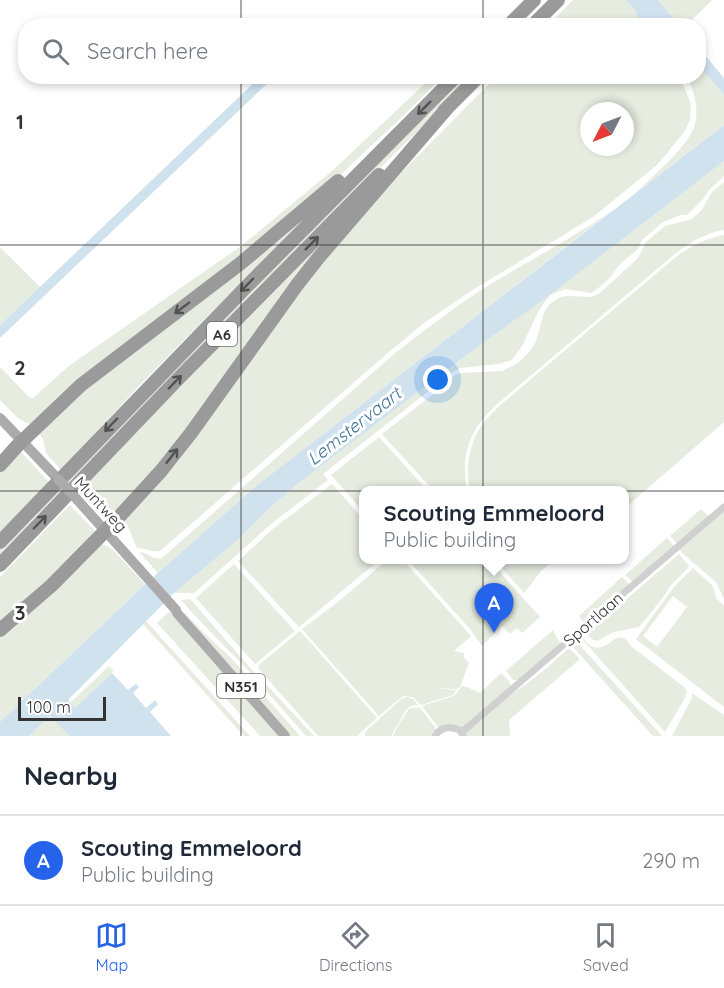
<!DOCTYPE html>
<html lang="en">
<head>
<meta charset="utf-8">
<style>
	body { margin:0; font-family:Quicksand,sans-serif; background:#f2f2f3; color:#1f2937 }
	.compass { position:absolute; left:580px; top:102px; width:54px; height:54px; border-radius:50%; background:#fff; box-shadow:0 3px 9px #0003; rotate:228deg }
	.scale { position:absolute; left:18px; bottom:15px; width:88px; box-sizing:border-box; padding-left:6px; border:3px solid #333; border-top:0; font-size:16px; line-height:21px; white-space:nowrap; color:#333; -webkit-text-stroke:4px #fff; paint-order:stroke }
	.you { position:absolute; left:438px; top:380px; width:21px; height:21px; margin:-15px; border:4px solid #fff; border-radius:50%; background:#1a73e8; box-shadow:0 0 0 9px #1a73e833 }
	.badge { display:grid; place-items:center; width:39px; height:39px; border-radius:50%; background:#2563eb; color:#fff; font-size:20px; font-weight:700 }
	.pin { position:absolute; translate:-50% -50px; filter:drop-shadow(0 2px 3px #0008) }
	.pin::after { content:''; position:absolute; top:32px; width:21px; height:18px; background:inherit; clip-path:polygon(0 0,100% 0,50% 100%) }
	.popup { position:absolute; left:359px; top:486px; width:270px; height:78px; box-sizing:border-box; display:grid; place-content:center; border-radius:12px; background:#fff; filter:drop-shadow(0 2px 4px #0005); font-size:20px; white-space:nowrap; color:#747a83 }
	.popup b { font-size:22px; color:#1f2937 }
	.popup::after { content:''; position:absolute; left:50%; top:100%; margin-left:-12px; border:12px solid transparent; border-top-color:#fff }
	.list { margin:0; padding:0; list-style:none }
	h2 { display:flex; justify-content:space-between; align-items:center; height:78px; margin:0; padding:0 24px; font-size:26px }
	h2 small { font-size:20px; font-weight:400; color:#747a83 }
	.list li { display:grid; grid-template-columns:39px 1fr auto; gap:18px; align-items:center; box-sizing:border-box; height:90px; padding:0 24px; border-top:2px solid #e0e1e3 }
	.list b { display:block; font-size:22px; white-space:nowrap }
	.list p { margin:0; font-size:20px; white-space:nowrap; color:#747a83 }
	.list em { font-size:20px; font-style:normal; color:#747a83 }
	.icon { flex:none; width:33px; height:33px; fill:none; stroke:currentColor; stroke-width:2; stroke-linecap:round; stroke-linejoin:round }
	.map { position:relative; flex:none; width:724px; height:736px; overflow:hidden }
	.search { position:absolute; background:#fff; box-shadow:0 3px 9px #0003; left:18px; right:18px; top:18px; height:66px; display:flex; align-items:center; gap:15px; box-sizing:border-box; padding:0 21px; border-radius:24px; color:#747a83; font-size:22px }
	.sheet { height:168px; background:#fff }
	nav { display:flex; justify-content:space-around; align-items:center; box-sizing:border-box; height:84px; border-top:2px solid #e0e1e3; background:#fff; font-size:16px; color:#747a83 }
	nav a { display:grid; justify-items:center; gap:3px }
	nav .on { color:#2563eb }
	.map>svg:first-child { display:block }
</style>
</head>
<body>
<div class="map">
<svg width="724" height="736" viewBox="0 0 724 736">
	<rect width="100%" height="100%" fill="#fff"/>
	<!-- green -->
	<path fill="#e6ecdf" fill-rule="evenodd" d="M573,0H626L634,9L642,25L547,26Z
		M658,0H712L686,26L679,25Z
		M699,66L724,95V125L634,194C651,178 686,149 694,127C700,111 694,91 687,77L698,76Z
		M432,77H442L404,115L320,194L31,425L19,419L0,400V367L28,396L31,398H33L69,366L96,347L241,246L332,171Z
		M462,77H473L378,170L0,559V548L67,477Z
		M496,77H680L691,104L690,119L685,131L657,165L593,217L474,289L424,323L390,351L160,551C153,553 145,548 137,548L129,529L122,520L347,232L389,185ZM589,111H625V147H589Z
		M724,161V176L709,190L704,198L687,215H681L663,222L642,240L638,249L619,265L609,279L597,289L591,293L565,289L550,295L539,310L522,346L512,360L499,364L460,368L454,371L323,474L328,480L271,524L194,593H174L240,538L274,504L296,485L476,348L550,295Z
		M724,182V230C705,233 691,242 676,253L496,405C470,430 460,454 467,490H433L382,434L440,389L455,375L460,373L502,371L518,363L530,351L536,341L544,312L549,305L558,298L566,296L592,297L600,293L638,258L646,242L665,226L692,219L701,211L712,192Z
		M370,195L191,432L118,515C110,509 102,511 94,507C88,503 84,496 80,491L199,367Z
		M325,197L135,390L61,470L46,453L43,439L38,432L65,403Z
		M613,210L256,486L158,573L139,552C148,552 152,561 162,558L393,355C420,333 447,313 475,294C520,265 569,241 613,210Z
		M724,235V422L625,508L624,490H470C465,470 469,443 482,425C486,419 493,413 498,407L677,256C691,246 706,238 724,235Z
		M0,247L40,287L0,325Z
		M379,437L427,490H364L363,511L331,475Z
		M21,452L49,482L0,533V470Z
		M332,484L363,519L364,560H379L299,627L238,561L274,528Z
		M70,505L96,532L0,628V577Z
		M701,509L709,517L679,544L676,543L670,536Z
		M724,509V599L716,582L682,553L679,548Z
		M667,538L675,547L633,582L625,575Z
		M102,544L112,549L145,584L0,722V635Z
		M679,554L689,566L688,568L671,585L661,600L639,627L614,632L597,641L592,639L586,634Z
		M387,560H403L471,636L454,651L464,653V658L469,663L460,687L457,689L432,688L456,690L453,695L421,705L413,697L403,696L379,716L302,629L338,602Z
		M408,560H489L540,617L522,633L517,628L510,634L502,626L482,646L470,629Z
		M495,560H555L542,570L524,593Z
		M234,564L295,631L255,664L196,598Z
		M693,568L713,586L716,598L724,606V707L636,639L674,587ZM673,596L687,607L657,647L643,636Z
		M622,577L629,584V587L586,625L579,616Z
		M190,599L253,671L262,679L259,682C234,654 206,629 181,600Z
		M182,610L203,632L231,658L300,736H290L207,641Z
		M170,611L280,736H260L157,623Z
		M146,621L250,736H244L143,624Z
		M553,630L561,645L520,680H513L506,671Z
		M300,631L377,718L357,736H318L259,669L258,666L260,664Z
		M582,637C585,640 589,646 593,647C610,653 617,623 632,647L684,687L687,691L686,696L665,732L581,638Z
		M577,642L662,736H653L572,646Z
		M569,648L580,659L509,720L510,736H465C472,718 513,693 529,682C543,672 556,659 569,648Z
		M109,666L113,671L112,673L75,708L70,703Z
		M501,673L509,681L511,686L464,727L441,728L438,727L422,706L453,696L457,693L462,686L467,687L480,693Z
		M264,682L314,736H306L260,684Z
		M692,693L724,715V736H672L692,698Z
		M407,697L413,699L418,705L411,706L406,710L391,736H365V732L401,699Z
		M419,707L435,727L436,731L434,736H393L399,724L409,709Z
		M50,716L69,736H29Z"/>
	<!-- water -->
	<path fill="#cfe2ee" d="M626,0H658L679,25H642L634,9Z
		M699,48L724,78V95L699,66Z
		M261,76L274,77L0,338V325Z
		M724,125V161L550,295L476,348L296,485L274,504L240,538L174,593L69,699V701L75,708L112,673L128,690L136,684L139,687L133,693L146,708L155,700L158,704L150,712L171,736H69L50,716L29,736H0V722L141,588L256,486Z"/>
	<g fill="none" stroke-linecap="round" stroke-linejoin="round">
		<!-- street -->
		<path stroke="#d0d0d0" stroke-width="7" d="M462,732L724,507
			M435,736C441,726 450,726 460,730L463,736"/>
		<!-- primary -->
		<path stroke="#ababab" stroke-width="10" d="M0,418L58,479
			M73,495L176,610L177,613L285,736"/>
		<!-- highway -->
		<path stroke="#9a9a9a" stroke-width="14" d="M508,26L534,0
			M532,26L558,0
			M444,111L479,76
			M0,465L18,445L81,385L241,263L338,181
			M0,542L247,286L456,76
			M0,565L176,381L379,175
			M0,630L52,585L117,519L161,471L191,433L297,285L319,257L449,106"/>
		<!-- primary-bridge -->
		<path stroke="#ababab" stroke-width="10" d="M58,479L73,495"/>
	</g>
	<!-- one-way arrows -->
	<defs><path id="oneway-shaft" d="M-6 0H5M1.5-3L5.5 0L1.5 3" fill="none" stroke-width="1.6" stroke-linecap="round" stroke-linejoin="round" transform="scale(1.5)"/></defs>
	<g stroke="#525252">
		<use href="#oneway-shaft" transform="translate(424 108) rotate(135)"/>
		<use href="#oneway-shaft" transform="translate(312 243) rotate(-45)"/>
		<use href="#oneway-shaft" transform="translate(247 285) rotate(134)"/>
		<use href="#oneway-shaft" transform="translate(182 308) rotate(143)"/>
		<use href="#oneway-shaft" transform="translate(175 382) rotate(-46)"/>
		<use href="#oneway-shaft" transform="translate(111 425) rotate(134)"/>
		<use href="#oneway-shaft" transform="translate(172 456) rotate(-52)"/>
		<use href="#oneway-shaft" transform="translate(40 522) rotate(-46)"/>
	</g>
	<!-- grid -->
	<path fill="none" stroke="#333" stroke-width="1.5" stroke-opacity="0.55" d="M241,0V26M483,0V26M241,76V736M483,76V736M0,245H724M0,491H724"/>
	<g text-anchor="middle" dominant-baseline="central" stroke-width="6" stroke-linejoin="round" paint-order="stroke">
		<!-- shield labels -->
		<g fill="#fff" stroke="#707070" stroke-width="1.5">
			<rect x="207" y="322" width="30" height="24" rx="4.5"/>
			<rect x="217" y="674" width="48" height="24" rx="4.5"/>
		</g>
		<g font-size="15" font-weight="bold" fill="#333">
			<text x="222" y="334">A6</text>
			<text x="241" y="686">N351</text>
		</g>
		<!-- street labels -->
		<g font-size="16" fill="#333" stroke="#fff">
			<text transform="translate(101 504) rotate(47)">Muntweg</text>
			<text transform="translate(593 619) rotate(-41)">Sportlaan</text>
		</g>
		<!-- water labels -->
		<g font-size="18" font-style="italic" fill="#3f7597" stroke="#fff">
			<text transform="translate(354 426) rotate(-38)">Lemstervaart</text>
		</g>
	</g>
	<g font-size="20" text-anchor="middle" font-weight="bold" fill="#333" stroke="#fff" stroke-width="6" stroke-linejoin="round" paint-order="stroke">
		<text x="20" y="129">1</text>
		<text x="20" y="375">2</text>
		<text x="20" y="620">3</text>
	</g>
</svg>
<svg class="compass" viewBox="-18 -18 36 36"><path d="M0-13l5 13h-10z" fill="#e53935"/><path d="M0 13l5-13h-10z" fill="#747a83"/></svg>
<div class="scale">100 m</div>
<div class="you"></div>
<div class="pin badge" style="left:494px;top:633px">A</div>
<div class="popup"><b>Scouting Emmeloord</b>Public building</div>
<div class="search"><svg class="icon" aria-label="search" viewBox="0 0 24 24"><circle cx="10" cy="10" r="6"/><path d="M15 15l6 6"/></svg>Search here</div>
</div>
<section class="sheet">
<h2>Nearby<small></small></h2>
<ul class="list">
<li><span class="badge">A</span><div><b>Scouting Emmeloord</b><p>Public building</p></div><em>290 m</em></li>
</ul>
</section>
<nav>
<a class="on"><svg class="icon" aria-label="map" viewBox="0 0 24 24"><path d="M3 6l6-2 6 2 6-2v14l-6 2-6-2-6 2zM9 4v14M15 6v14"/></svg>Map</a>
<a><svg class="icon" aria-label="directions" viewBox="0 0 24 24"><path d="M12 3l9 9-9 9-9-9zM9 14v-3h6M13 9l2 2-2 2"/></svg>Directions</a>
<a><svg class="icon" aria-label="saved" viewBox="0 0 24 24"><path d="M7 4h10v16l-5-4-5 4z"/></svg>Saved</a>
</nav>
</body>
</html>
